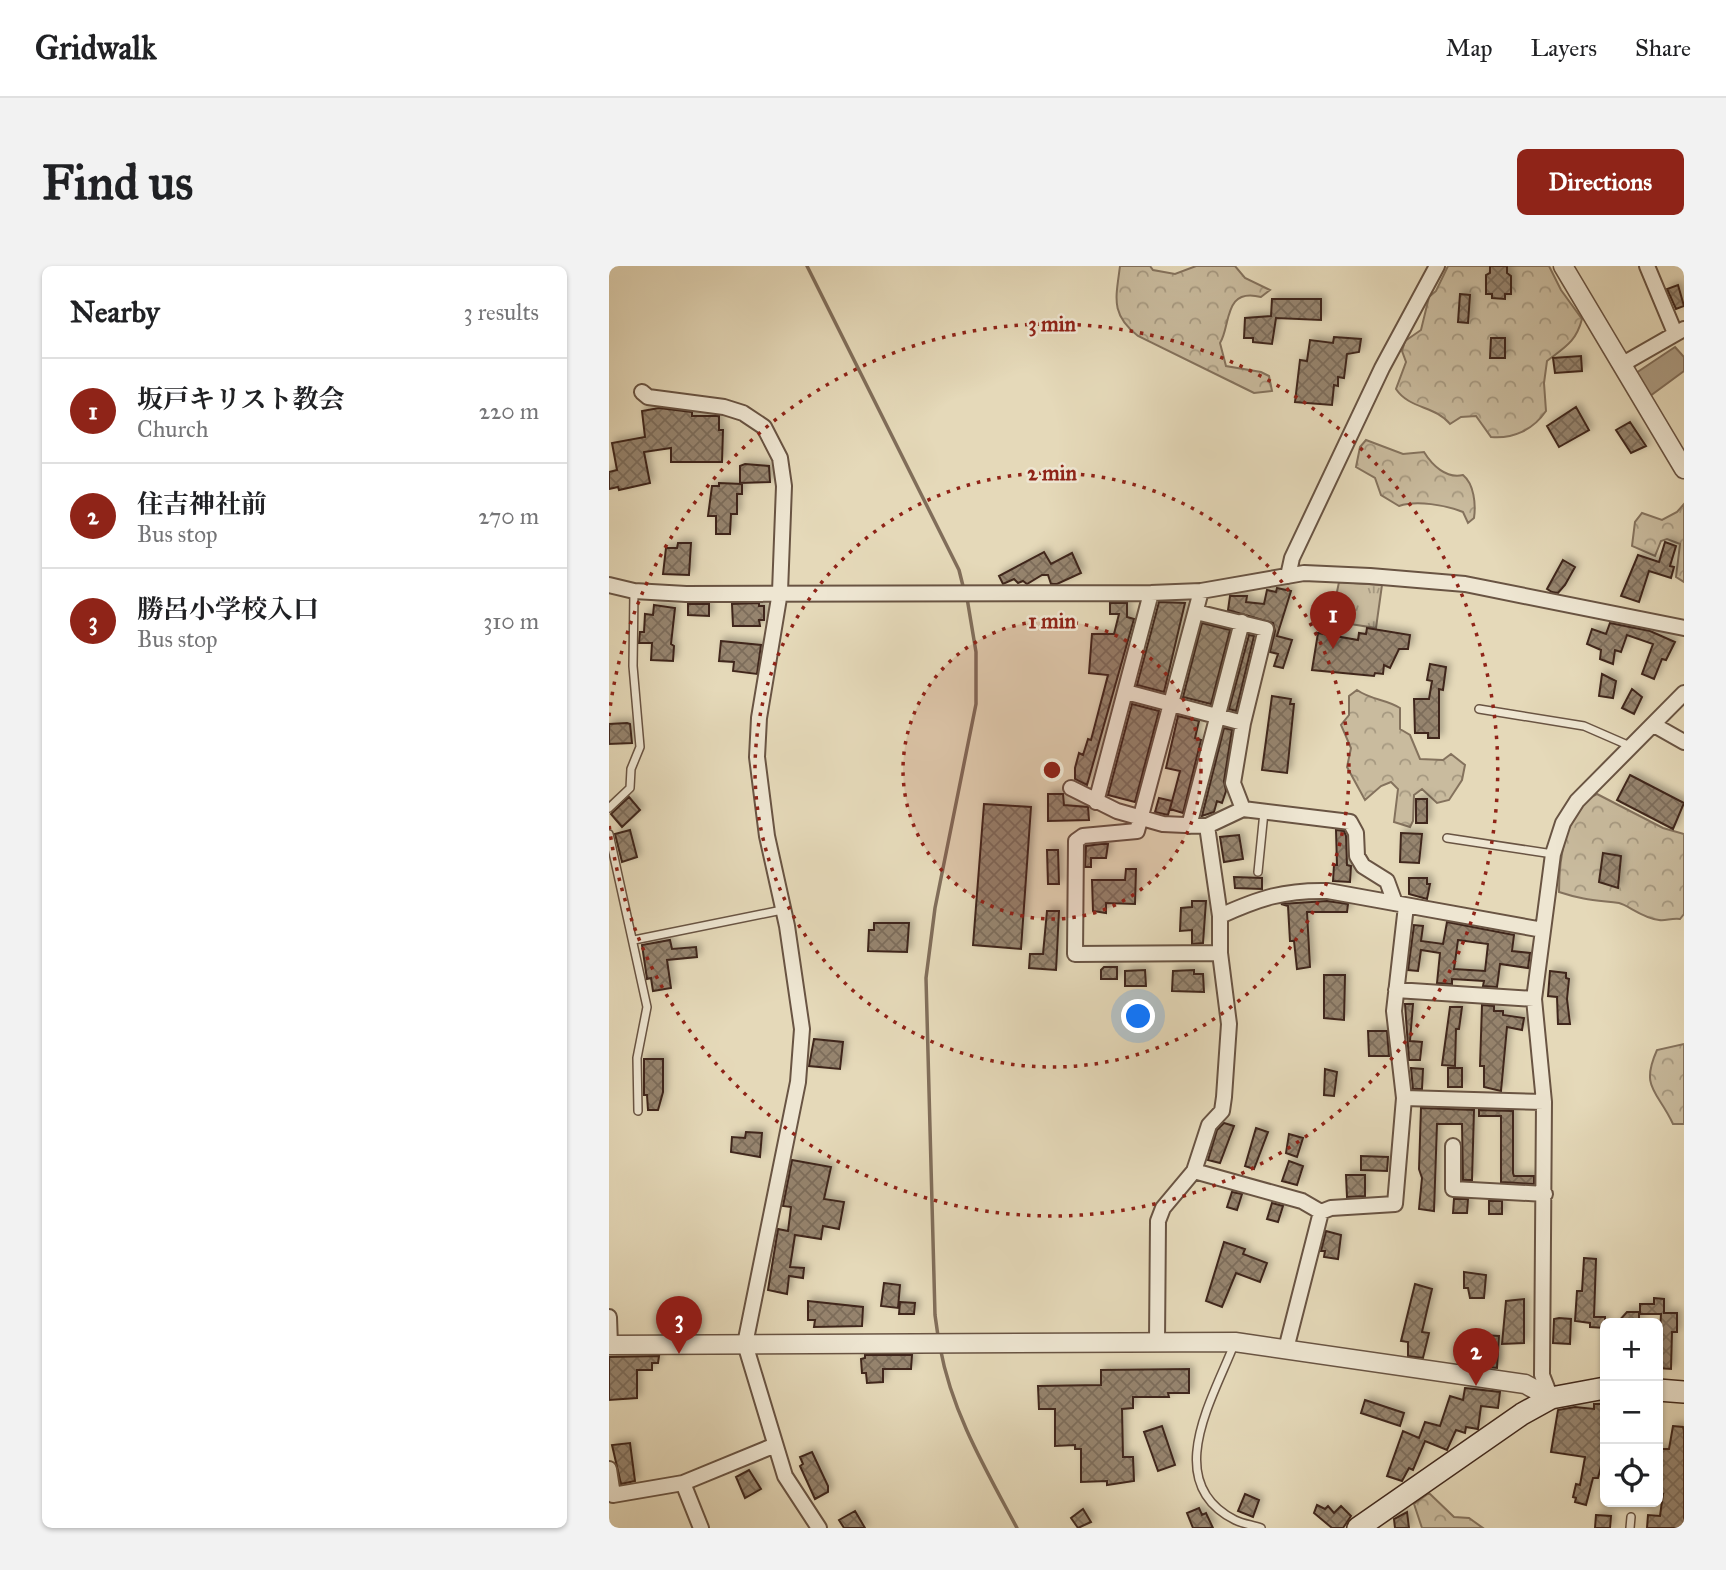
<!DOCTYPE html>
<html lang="en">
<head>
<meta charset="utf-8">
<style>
	body { margin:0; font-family:"IM FELL Great Primer","Noto Serif JP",serif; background:#f2f2f2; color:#202124 }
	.controls { position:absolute; right:21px; bottom:21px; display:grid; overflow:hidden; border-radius:10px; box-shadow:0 2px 5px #0004 }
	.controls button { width:63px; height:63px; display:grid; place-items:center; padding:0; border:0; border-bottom:2px solid #e0e0e0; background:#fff; color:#202124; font:35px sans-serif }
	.you { position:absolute; left:530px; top:751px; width:24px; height:24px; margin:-18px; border:5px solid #fff; border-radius:50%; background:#1a73e8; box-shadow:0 0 0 10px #1a73e833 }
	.badge { display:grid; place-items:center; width:46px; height:46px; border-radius:50%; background:#8f2418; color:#fff; font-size:23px; font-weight:700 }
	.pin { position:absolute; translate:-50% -58px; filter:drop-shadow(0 2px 4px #0008) }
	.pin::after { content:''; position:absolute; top:37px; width:24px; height:21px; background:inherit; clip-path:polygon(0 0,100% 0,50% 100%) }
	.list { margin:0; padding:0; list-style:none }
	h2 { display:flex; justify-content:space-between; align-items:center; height:91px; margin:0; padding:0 28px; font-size:30px }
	h2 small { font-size:23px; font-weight:400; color:#757577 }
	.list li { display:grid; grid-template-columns:46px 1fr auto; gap:21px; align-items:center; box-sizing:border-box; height:105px; padding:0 28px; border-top:2px solid #e0e0e0 }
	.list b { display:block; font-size:26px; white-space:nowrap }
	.list p { margin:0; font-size:23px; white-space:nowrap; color:#757577 }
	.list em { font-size:23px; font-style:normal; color:#757577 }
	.icon { flex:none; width:38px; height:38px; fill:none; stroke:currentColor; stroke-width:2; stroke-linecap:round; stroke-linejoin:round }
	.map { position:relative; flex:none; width:1075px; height:1262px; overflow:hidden; border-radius:10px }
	header { display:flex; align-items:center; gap:42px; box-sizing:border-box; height:98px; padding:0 35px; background:#fff; border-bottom:2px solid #e0e0e0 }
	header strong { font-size:33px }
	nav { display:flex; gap:38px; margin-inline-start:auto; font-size:24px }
	.intro { display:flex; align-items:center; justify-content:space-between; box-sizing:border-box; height:168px; padding:0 42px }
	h1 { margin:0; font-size:49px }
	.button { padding:18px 32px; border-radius:10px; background:#8f2418; color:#fff; font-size:24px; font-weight:700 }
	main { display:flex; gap:42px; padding:0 42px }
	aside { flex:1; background:#fff; border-radius:10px; box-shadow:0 2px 5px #0004 }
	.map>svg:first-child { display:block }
</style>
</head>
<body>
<header>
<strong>Gridwalk</strong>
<nav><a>Map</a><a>Layers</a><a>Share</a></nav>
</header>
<div class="intro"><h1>Find us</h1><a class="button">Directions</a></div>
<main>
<aside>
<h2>Nearby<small>3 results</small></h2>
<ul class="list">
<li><span class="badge">1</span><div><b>坂戸キリスト教会</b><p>Church</p></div><em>220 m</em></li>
<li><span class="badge">2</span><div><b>住吉神社前</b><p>Bus stop</p></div><em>270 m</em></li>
<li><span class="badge">3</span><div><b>勝呂小学校入口</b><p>Bus stop</p></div><em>310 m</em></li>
</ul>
</aside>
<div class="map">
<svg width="1075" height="1262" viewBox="0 0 1075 1262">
	<defs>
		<pattern id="grass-tufts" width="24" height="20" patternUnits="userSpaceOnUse" patternTransform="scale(1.75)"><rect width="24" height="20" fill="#c9bb9e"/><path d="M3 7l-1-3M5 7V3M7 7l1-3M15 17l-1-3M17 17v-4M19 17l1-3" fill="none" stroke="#a59880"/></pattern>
		<pattern id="forest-crowns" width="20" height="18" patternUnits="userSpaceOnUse" patternTransform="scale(1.75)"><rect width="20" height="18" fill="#c9bb9e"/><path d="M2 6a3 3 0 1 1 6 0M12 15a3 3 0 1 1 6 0" fill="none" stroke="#a59880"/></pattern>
		<pattern id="building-cross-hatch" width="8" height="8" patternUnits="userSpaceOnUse" patternTransform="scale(1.75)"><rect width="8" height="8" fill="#96846e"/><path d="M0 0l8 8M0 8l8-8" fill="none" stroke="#7c6c5a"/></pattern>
		<filter id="shadow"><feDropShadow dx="3.5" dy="-3.5" stdDeviation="3.5" flood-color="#0004"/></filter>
	</defs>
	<rect width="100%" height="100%" fill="#e5d9b9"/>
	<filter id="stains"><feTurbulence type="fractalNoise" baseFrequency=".00286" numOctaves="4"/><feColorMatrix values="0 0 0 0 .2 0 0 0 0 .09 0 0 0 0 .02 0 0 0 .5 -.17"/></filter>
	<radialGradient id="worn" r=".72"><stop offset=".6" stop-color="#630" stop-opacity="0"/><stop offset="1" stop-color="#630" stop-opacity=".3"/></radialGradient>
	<!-- grass -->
	<path fill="url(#grass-tufts)" stroke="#84725d" stroke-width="2" d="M730,316L773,319L767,362L722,355Z"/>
	<!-- forest -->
	<path fill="url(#forest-crowns)" stroke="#84725d" stroke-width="2" d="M511,0H541L544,4L566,8L587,0H626L636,12L661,24L652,31C614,21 622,60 611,77L617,100L652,106L660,110L663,125L645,127L637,123L529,70C501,48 507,32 511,0Z
		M839,0H940L952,24L973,53C967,76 956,81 938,95L935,117L937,145C924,164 904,173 882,171L867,150L852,151L841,158C827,140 800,143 787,123L797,96L793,85L796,75L812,64L820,31L827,25Z
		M757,174L794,188L815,186C823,199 837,213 854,209C865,218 867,238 865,252L859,257L854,246C837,239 807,234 790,240L772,229L766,212L747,201L751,181Z
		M1075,238V316L1067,311L1071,278L1058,273L1052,275L1046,290L1023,280L1026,256L1033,247L1053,254L1068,246Z
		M748,424C762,434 777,433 791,442V463L801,469L811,493L834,494L842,488L856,499L853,514L840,534L828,537L813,523L805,529L804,555L801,561L785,556L789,523L782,516L772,520L756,534L738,501L742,482L732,459L740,449V430Z
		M988,528L1054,562L1075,568V648L1071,653C1062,652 1057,655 1050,654C1033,652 1019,639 1010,637C986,634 974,634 950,626C950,596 955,542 988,528Z
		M1075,778V858H1064C1048,824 1031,822 1048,784Z
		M820,1227L845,1251L860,1252L874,1262H813L805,1238Z"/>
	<!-- water -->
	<path fill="#ad9d84" stroke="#816e5a" stroke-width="2" d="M1066,81L1075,91V105L1041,130L1027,107Z"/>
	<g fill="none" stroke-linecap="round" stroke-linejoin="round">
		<!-- stream -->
		<path stroke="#816e5a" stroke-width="3.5" d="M198,0L350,304L355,324
			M329,1070L326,1049L317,712L326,642L367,438V386L358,332
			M331,1081C343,1147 377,1204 408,1262"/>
	</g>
	<!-- building -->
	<path fill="url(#building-cross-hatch)" stroke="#40281c" stroke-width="2" fill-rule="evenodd" filter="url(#shadow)" d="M881,0H898V7L902,10V28H896V33L883,32V28H877V9L881,7Z
		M1069,19L1075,40L1067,43L1058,23Z
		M851,28L861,29L859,57L849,56Z
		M663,33H712V54L667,52L663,78L644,76V72H635L636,52L662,50Z
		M725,71L752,73L750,86L738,88L735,112L729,111V120L725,119L723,139L686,136L691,94L698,95L701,74L724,77Z
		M882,72H896V92H881Z
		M972,90L973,105L946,107L944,92Z
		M967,141L980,164L950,181L938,160Z
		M50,142L83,146V150H110V164H114L113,196H62V182L35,186L41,217L10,224L9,221L0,223V206L8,204L3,177L36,171L33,145Z
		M1021,156L1037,180L1022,187L1007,164Z
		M136,198L160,200L161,216L131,217V200Z
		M110,217L133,218V228H128V248H122L121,268H107V250H99L103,220H110Z
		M1056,276L1067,280L1061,300L1065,301L1062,312L1040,305L1030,336L1012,330L1029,289L1050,296Z
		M69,277H82L80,309L54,308L57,282H68Z
		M435,286L442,298L463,287L472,307L448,318H442L439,309H433L418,318L414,315L409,317L405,313L394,318L390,310Z
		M954,294L966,301L956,319L949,327L943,326L938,323Z
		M668,322L682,325L668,370L683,374L674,402L665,400L669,388L661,386L666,365L664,357L619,344L621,330H638L637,336L655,338L658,324L667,326Z
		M550,336L576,337L555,426L528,419Z
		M150,337V340H155V354H150L151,360H124L123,338Z
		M501,337H518V351L525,353L478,519L466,513V502L470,487L474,489L479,473L482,474L499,409L480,407L483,368H505L510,348H501Z
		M79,338H100V350L79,349Z
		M45,339L66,342L62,378L65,380L64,395L42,394L43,377H30L31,366H35L36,348L44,349Z
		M593,357L621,364L602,438L574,431Z
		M1001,357L1041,365L1066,376L1057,394L1053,393L1045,413L1033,408L1044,378L1018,369L1012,386L1006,384L1004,398L991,393L992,384L978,378L983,363L997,368Z
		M758,362L801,369L799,383H790L781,402L775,399L774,408L766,407L765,410L703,404L709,367L749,374L750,367L757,368Z
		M640,369L645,370L627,445L620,443Z
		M112,375L152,379L148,408L124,405L125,396L110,395Z
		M821,398L837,401L834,424L830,423V472H819V467H806L805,433H820L823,415L818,414Z
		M993,408L1007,415L1004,432L990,430Z
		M1023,423L1033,431L1025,448L1013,442Z
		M663,430L682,433L681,438H685L678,507L653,504Z
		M523,438L550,445L526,536L499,529Z
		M569,450L590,455L586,472L592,474L574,547L561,543L571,505L557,502Z
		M18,457L21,458L23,477L0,478V458Z
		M615,462L623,464L615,515L617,525L613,537L608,535L605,546L593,550Z
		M1021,509L1075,537L1064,563L1008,534Z
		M439,528H454L455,539L479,541L480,554L439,555Z
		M20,531L31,544L13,561L2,548Z
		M550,532L563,535L559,549L546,546Z
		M807,533H818V557H807Z
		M375,538L422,541L412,683L364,679Z
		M21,564L28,591L13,596L6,568Z
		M727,564L735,565L737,570L738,599L742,600L741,616L724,615L725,599H728Z
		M792,567L813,568L810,597L791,596Z
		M630,569L634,593L615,596L611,571Z
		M492,578H499L497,592H482V601H476L477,580Z
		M438,584H449L450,618H439Z
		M994,587L1012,590L1009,622L990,616Z
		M517,603H527L526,638L497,637V647L484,645L483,614H516Z
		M625,611L653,612V623L626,622Z
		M800,612H818V618H821L818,633L800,628Z
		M583,635H597L594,677L583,678V664L571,665L572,642L583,641Z
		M718,635L739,638L738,646H698L701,701L688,703L685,675H681L679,640L672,638Z
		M438,645H450L447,704L420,702L421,688H434Z
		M838,656L905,669L903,685L921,687L919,702L891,698L888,721L874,720L875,715L843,713V718L828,717L831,687L812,684L809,705L799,704L805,659L814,660L812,675L834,678ZM849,674L879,678L876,705L845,703Z
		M265,657H300L298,686L259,685L260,664H265Z
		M61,674L63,683L87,681L88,691L58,694L62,722L44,725L42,712L38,713L33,679Z
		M495,701H508V713H492V704Z
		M536,704L537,720H516V705Z
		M585,704V708H594L595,726L563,725L564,705Z
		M941,705L957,707V712L960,713L958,733L961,758H949L948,731L939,730Z
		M715,709H736L735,754L715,752Z
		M796,738H804L801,775L813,776L811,794H800Z
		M873,739L885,740V745H894V749L915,752L913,764L898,761L892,825L875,821V800H871Z
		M841,741H853L850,763H847L846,800L833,799Z
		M759,765H778L780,790H760Z
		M205,773L234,776L231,803L200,800Z
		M35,793H54V826L49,844H39L38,829H35Z
		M802,802L814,803L813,823H804Z
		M839,802H853V821H839Z
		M716,803L728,806L725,830L715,829Z
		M812,842L865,844L863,914H854L853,858H828L825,945L810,943L813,912L810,903Z
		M870,844L904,845V907L905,910H925V918L892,916V850H870Z
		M615,857L625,860L611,897L599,894L608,864Z
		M647,862L659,866L645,903L636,900Z
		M137,866L153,867L151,891L122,886L123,871L136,872Z
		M680,868L694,872L688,891L677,887Z
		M752,890L779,891L778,905L752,904Z
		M183,894L222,901L215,933L235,936L230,963L214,960L212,973L186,969L181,1001L195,1002L194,1012L180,1010L178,1028L159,1024L169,963L179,965L182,941L174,940Z
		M680,895L694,900L688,919L673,915Z
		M737,909H756V930L738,931Z
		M623,926L633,928L628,944L618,941Z
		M845,933H859L858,947H844Z
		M880,935H893V948H880Z
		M663,937L674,940L669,956L658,953Z
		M717,965L732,969L729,993L715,991L716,985H712Z
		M615,976L636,983L634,988L658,997L651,1016L627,1007L613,1041L597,1035Z
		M975,992L987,993L985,1051H996V1062L981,1061V1057L966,1055L968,1025H973Z
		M855,1006L877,1009L875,1032H861L859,1022H855Z
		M275,1017L291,1019L289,1042L272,1040Z
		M806,1018L823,1023L813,1066L820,1067L814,1092L799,1090V1076L792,1075Z
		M1045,1032L1055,1033V1047H1068V1066H1063L1062,1103L1049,1102L1052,1048H1031V1038H1045Z
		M915,1033V1077L893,1078L897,1035Z
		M199,1035L254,1041L253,1060L205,1061L206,1054H199Z
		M291,1036L306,1037L305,1048H290Z
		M1018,1046H1030V1057H1008Z
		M950,1052L962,1053L961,1078L944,1077L945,1053Z
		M873,1069L890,1070L888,1102L871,1100V1094H868Z
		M256,1089H303L302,1103H274V1116L258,1117L257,1107H253L252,1093L256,1092Z
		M50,1090L49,1097H43V1104H28V1132L0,1134V1091Z
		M580,1103V1127H559L560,1131H524V1142L513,1143L514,1191H524L525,1215L498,1219V1215L472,1216V1183H466V1179L446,1180V1143H430L429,1120L492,1119V1104Z
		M856,1122L891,1126L889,1142L872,1140L869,1163L857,1161L856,1167L847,1164L838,1184L816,1175L804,1204L800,1202L793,1215L778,1210L794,1165L810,1172L816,1156L831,1160L841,1130L854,1134Z
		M756,1134L795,1147L791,1160L752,1147Z
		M985,1138H996V1185L989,1212H984L977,1239L966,1236L967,1232L964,1231L967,1218L971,1219L976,1191L942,1186L949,1144L966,1141L985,1143Z
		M553,1160L566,1199L549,1205L535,1166Z
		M1064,1160L1074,1161L1075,1165V1262H1038L1039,1249L1051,1250L1054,1228H1049V1183H1060Z
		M21,1177L26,1215L12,1218L3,1179Z
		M203,1186L219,1220V1226L206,1233L191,1200L194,1198L191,1191Z
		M140,1204L152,1223L136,1232L127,1211Z
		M636,1228L650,1234L644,1251L629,1245Z
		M708,1239L716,1243L719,1240L725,1247L732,1240L742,1250L734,1262H723L705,1247Z
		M590,1242L593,1249L597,1247L604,1262H584L578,1247Z
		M474,1243L482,1256L469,1262L462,1252Z
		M246,1245L256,1262H235L230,1254Z
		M798,1246L800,1262H786L785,1253Z
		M987,1249L1002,1250L1001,1262H986Z"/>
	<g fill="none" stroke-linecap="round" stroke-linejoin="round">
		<!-- service casing -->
		<g stroke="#695443" stroke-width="10">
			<path id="service" d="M870,443L975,460L1021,480
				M0,542L21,522L22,503L31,481L24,400L25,325
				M0,568L38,741L28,792L29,845
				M838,572L944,588
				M649,606L655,546
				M25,674L173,644
				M626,1076C605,1131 551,1216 626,1254C634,1258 644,1259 652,1262
				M1021,1262L1022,1251"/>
		</g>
		<!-- minor casing -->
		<g stroke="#695443" stroke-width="18">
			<path id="minor" d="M1038,0L1066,67
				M1012,99L1075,63
				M33,126L39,131L115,141L134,147L155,161L171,192L175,220L171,326L150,452L148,491L158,570L178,660L193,763L189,816L136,1078L176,1210L210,1262
				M679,310L683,292L773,102L828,0
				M0,319L25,325L77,328L542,327L592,325L695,307L761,310L856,318L1075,362
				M592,325L528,565L474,570L467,575L466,688L611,687
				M587,346L657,363L634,457L624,517L634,543
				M517,426L634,457
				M1045,459L1075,476
				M462,522L508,545L554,558L598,560L634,543L741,556L747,567L748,590L754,600L778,615L786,637
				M487,536L542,327
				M580,560L633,356
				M611,650C651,632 675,624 719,625L934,664
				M787,724L925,733
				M795,832L935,836
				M844,880V923L936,928
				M585,905L693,935L712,946L722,942L786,938L795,832L785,745L797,640
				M0,1051L1,1079
				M548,1075L549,955L554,942L585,905L600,859L613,845L615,831L620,758L611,687V650L598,560
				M677,1083L712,946
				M942,1132L933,1109L935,836L925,733L944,588L954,557L968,535L1075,427
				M0,1203L4,1229L74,1217
				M92,1262L74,1217L164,1180"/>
		</g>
		<!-- tertiary casing -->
		<g stroke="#695443" stroke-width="21">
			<path id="tertiary" d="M954,0L1075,203
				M0,1079L626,1076L916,1118L942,1132"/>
		</g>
		<!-- secondary casing -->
		<g stroke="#40281c" stroke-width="24">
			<path id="secondary" d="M1049,1124L1075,1126
				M749,1262L913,1148L942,1132L996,1122"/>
		</g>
		<!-- service -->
		<use href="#service" stroke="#eee6d2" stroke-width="7"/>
		<!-- minor -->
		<use href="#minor" stroke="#eee6d2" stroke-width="14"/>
		<!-- tertiary -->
		<use href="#tertiary" stroke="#eee6d2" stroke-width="18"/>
		<!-- secondary -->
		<use href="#secondary" stroke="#eee6d2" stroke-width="21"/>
	</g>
	<!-- distance rings -->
	<circle cx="443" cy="504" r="149" fill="#8f2418" fill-opacity=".12"/>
	<g fill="none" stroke="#8f2418" stroke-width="3.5" stroke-dasharray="3.5 7">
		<circle cx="443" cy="504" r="149"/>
		<circle cx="443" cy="504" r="297"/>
		<path d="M0 450A446 446 0 1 1 0 558"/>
	</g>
	<circle cx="443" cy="504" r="10" fill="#8f2418" stroke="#eee6d2" stroke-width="3.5"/>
	<g font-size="21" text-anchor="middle" font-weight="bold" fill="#8f2418" stroke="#eee6d2" stroke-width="5" stroke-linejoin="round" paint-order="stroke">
		<text x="443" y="65">3 min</text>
		<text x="443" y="214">2 min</text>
		<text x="443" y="362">1 min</text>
	</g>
	<rect width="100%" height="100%" filter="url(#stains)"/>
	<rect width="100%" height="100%" fill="url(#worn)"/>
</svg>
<div class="controls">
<button>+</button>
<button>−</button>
<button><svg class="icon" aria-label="locate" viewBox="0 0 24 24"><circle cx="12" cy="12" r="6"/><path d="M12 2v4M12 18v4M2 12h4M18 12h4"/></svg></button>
</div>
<div class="you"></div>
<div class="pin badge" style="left:724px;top:383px">1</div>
<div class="pin badge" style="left:867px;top:1120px">2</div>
<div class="pin badge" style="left:70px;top:1088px">3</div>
</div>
</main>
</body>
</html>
